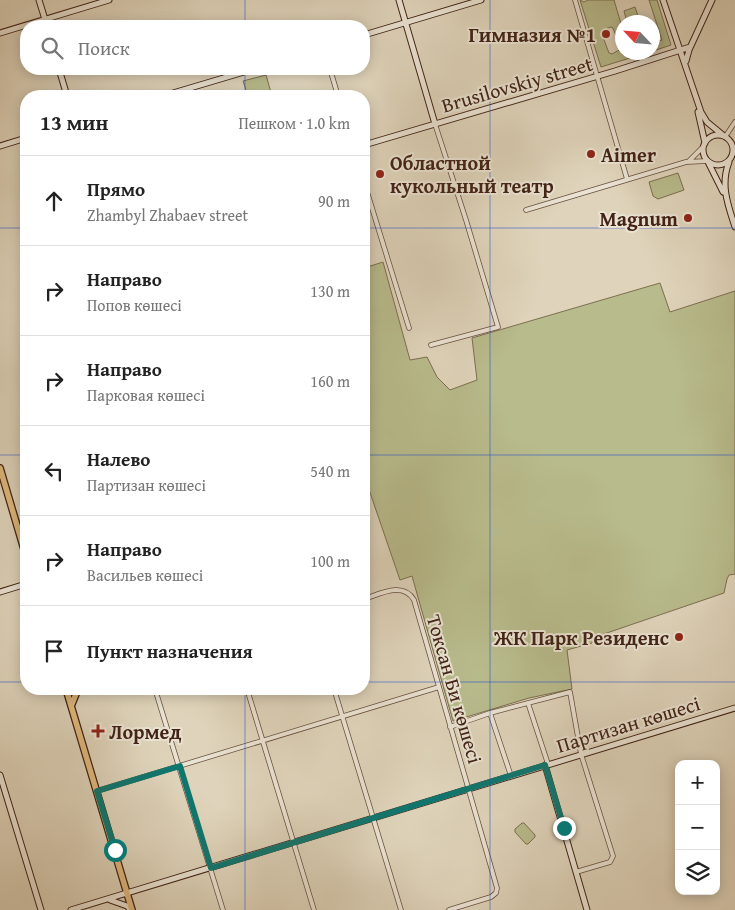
<!DOCTYPE html>
<html lang="ru">
<head>
<meta charset="utf-8">
<style>
	body { margin:0; font-family:"Gentium Book Plus",serif; background:#f2f2f2; color:#222 }
	.controls { position:absolute; right:15px; bottom:15px; display:grid; overflow:hidden; border-radius:10px; box-shadow:0 2px 12px #0003 }
	.controls button { width:45px; height:45px; display:grid; place-items:center; padding:0; border:0; border-bottom:1px solid #e0e0e0; background:#fff; color:#222; font:25px sans-serif }
	.compass { position:absolute; left:615px; top:15px; width:45px; height:45px; border-radius:50%; background:#fff; box-shadow:0 2px 12px #0003; rotate:296deg }
	.stop { position:absolute; width:15px; height:15px; margin:-11px; border:4px solid #0f766e; border-radius:50%; background:#fff }
	.stop.end { background:#0f766e; border-color:#fff; box-shadow:0 1px 5px #0008 }
	.list { margin:0; padding:0; list-style:none }
	h2 { display:flex; justify-content:space-between; align-items:center; height:65px; margin:0; padding:0 20px; font-size:21px }
	h2 small { font-size:16px; font-weight:400; color:#767676 }
	.list li { display:grid; grid-template-columns:32px 1fr auto; gap:15px; align-items:center; box-sizing:border-box; height:90px; padding:0 20px; border-top:1px solid #e0e0e0 }
	.list b { display:block; font-size:19px; white-space:nowrap }
	.list p { margin:0; font-size:16px; white-space:nowrap; color:#767676 }
	.list em { font-size:16px; font-style:normal; color:#767676 }
	.icon { flex:none; width:28px; height:28px; fill:none; stroke:currentColor; stroke-width:2; stroke-linecap:round; stroke-linejoin:round }
	.map { position:relative; flex:none; width:735px; height:910px; overflow:hidden }
	.search { position:absolute; background:#fff; box-shadow:0 2px 12px #0003; left:20px; top:20px; width:350px; height:55px; display:flex; align-items:center; gap:12px; box-sizing:border-box; padding:0 18px; border-radius:20px; color:#767676; font-size:19px }
	.panel { position:absolute; background:#fff; box-shadow:0 2px 12px #0003; left:20px; top:90px; width:350px; height:605px; border-radius:20px }
	.map>svg:first-child { display:block }
</style>
</head>
<body>
<div class="map">
<svg width="735" height="910" viewBox="0 0 735 910">
	<rect width="100%" height="100%" fill="#dfd4bb"/>
	<filter id="stains"><feTurbulence type="fractalNoise" baseFrequency=".004" numOctaves="4"/><feColorMatrix values="0 0 0 0 .2 0 0 0 0 .09 0 0 0 0 .02 0 0 0 .5 -.17"/></filter>
	<radialGradient id="worn" r=".72"><stop offset=".6" stop-color="#630" stop-opacity="0"/><stop offset="1" stop-color="#630" stop-opacity=".3"/></radialGradient>
	<!-- green -->
	<path fill="#b8bb8c" stroke="#7c6e50" fill-rule="evenodd" d="M580,0L584,2L588,0H614L622,27V52L646,53L601,67ZM611,27L613,28L621,49L612,54L609,53L601,32L603,30Z
		M649,0H657L671,45L653,51V43L662,40Z
		M635,7L640,22H627L624,11Z
		M266,75L272,96H248L243,81Z
		M678,173L684,190L658,199L653,196L649,182Z
		M383,262L410,360L427,357L437,377L450,390L477,380L472,338L660,283L670,312L735,291V574L729,575L727,579L724,593L595,637L592,643L567,650L572,689L529,698L453,721L412,576L400,580L364,475V268Z
		M522,823H524L535,835V837L528,844H526L515,832V829Z"/>
	<g fill="none" stroke-linecap="round" stroke-linejoin="round">
		<!-- street casing -->
		<g stroke="#684e3e" stroke-width="5.5">
			<path id="street" d="M575,0L627,179
				M330,69L338,96
				M725,137L735,122
				M689,161L703,147
				M364,182L409,328
				M526,210L686,162L707,161
				M431,345L498,327L466,220L435,124
				M364,599C380,594 403,581 414,600L497,888L496,893L491,897L449,910
				M155,689L223,910
				M247,689L314,910
				M334,689L401,910
				M528,703L548,764
				M490,713L511,776
				M450,727L490,713L570,692L581,754L613,856L610,862L576,872
				M97,791L439,687"/>
		</g>
		<!-- secondary casing -->
		<g stroke="#412215" stroke-width="7">
			<path id="secondary" d="M39,0L47,26
				M399,0L435,124
				M663,0L701,112L707,122L724,136
				M0,33L109,0
				M364,35L481,0
				M686,61L689,50L712,0
				M59,69L67,96
				M163,96L254,69
				M698,112L705,143
				M703 150a15 15 0 1 1 30 0a15 15 0 1 1-30 0Z
				M364,145L615,71L690,47
				M0,146L26,138
				M708,162L723,192
				M729,162C720,185 728,205 735,227
				M26,254V262
				M0,592L26,584
				M545,765L587,910
				M0,775L41,910
				M110,900L127,906L131,910
				M71,910L735,708"/>
		</g>
		<!-- primary casing -->
		<g stroke="#412215" stroke-width="8">
			<path id="primary" d="M0,468L26,556
				M66,689L132,910
				M72,704L78,689"/>
		</g>
		<!-- street -->
		<use href="#street" stroke="#eae3d3" stroke-width="4"/>
		<!-- secondary -->
		<use href="#secondary" stroke="#eae3d3" stroke-width="5"/>
		<!-- primary -->
		<use href="#primary" stroke="#e0ba7e" stroke-width="5.5"/>
	</g>
	<g fill="none" stroke-linecap="round" stroke-linejoin="round">
		<!-- route -->
		<path stroke="#0f766e" stroke-width="6" d="M115,850L97,791L180,766L211,868L545,765L564,828"/>
	</g>
	<!-- grid -->
	<path fill="none" stroke="#1d4ed8" stroke-width="1" stroke-opacity="0.55" d="M245,0V26M490,0V910M245,69V96M0,228H26M364,228H735M0,455H26M364,455H735M0,682H26M364,682H735M245,689V910"/>
	<!-- markers -->
	<g fill="#8f2418" stroke="#eae3d3" stroke-width="2">
		<circle cx="606" cy="34" r="5"/>
		<circle cx="591" cy="154" r="5"/>
		<circle cx="380" cy="174" r="5"/>
		<circle cx="688" cy="218" r="5"/>
		<circle cx="679" cy="637" r="5"/>
		<path d="M95.5 723.5h5v5h5v5h-5v5h-5v-5h-5v-5h5z"/>
	</g>
	<g text-anchor="middle" dominant-baseline="central" stroke-width="4" stroke-linejoin="round" paint-order="stroke">
		<!-- poi labels -->
		<g font-size="20" font-weight="bold" fill="#412215" stroke="#eae3d3" text-anchor="end">
			<text x="596" y="34">Гимназия №1</text>
			<text x="601" y="154" text-anchor="start">Aimer</text>
			<text x="390" y="162" text-anchor="start">Областной<tspan x="390" dy="23">кукольный театр</tspan></text>
			<text x="678" y="218">Magnum</text>
			<text x="669" y="637">ЖК Парк Резиденс</text>
			<text x="109" y="731" text-anchor="start">Лормед</text>
		</g>
		<!-- street labels -->
		<g font-size="20" fill="#412215" stroke="#eae3d3">
			<text transform="translate(517 84) rotate(-16)">Brusilovskiy street</text>
			<text transform="translate(455 689) rotate(74)">Токсан Би көшесі</text>
			<text transform="translate(628 724) rotate(-17)">Партизан көшесі</text>
		</g>
	</g>
	<rect width="100%" height="100%" filter="url(#stains)"/>
	<rect width="100%" height="100%" fill="url(#worn)"/>
</svg>
<div class="controls">
<button>+</button>
<button>−</button>
<button><svg class="icon" aria-label="layers" viewBox="0 0 24 24"><path d="M12 4l9 5-9 5-9-5zM3 14l9 5 9-5"/></svg></button>
</div>
<svg class="compass" viewBox="-18 -18 36 36"><path d="M0-13l5 13h-10z" fill="#e53935"/><path d="M0 13l5-13h-10z" fill="#767676"/></svg>
<div class="stop" style="left:115px;top:850px"></div>
<div class="stop end" style="left:564px;top:828px"></div>
<div class="search"><svg class="icon" aria-label="search" viewBox="0 0 24 24"><circle cx="10" cy="10" r="6"/><path d="M15 15l6 6"/></svg>Поиск</div>
<section class="panel">
<h2>13 мин<small>Пешком · 1.0 km</small></h2>
<ul class="list">
<li><svg class="icon" aria-label="ahead" viewBox="0 0 24 24"><path d="M12 20V5M6 11l6-6 6 6"/></svg><div><b>Прямо</b><p>Zhambyl Zhabaev street</p></div><em>90 m</em></li>
<li><svg class="icon" aria-label="right" viewBox="0 0 24 24"><path d="M7 20v-9h11M14 6l5 5-5 5"/></svg><div><b>Направо</b><p>Попов көшесі</p></div><em>130 m</em></li>
<li><svg class="icon" aria-label="right" viewBox="0 0 24 24"><path d="M7 20v-9h11M14 6l5 5-5 5"/></svg><div><b>Направо</b><p>Парковая көшесі</p></div><em>160 m</em></li>
<li><svg class="icon" aria-label="left" viewBox="0 0 24 24"><path d="M17 20v-9H6M10 6l-5 5 5 5"/></svg><div><b>Налево</b><p>Партизан көшесі</p></div><em>540 m</em></li>
<li><svg class="icon" aria-label="right" viewBox="0 0 24 24"><path d="M7 20v-9h11M14 6l5 5-5 5"/></svg><div><b>Направо</b><p>Васильев көшесі</p></div><em>100 m</em></li>
<li><svg class="icon" aria-label="arrive" viewBox="0 0 24 24"><path d="M6 21V4h12l-3 4 3 4H6"/></svg><div><b>Пункт назначения</b></div></li>
</ul>
</section>
</div>
</body>
</html>
